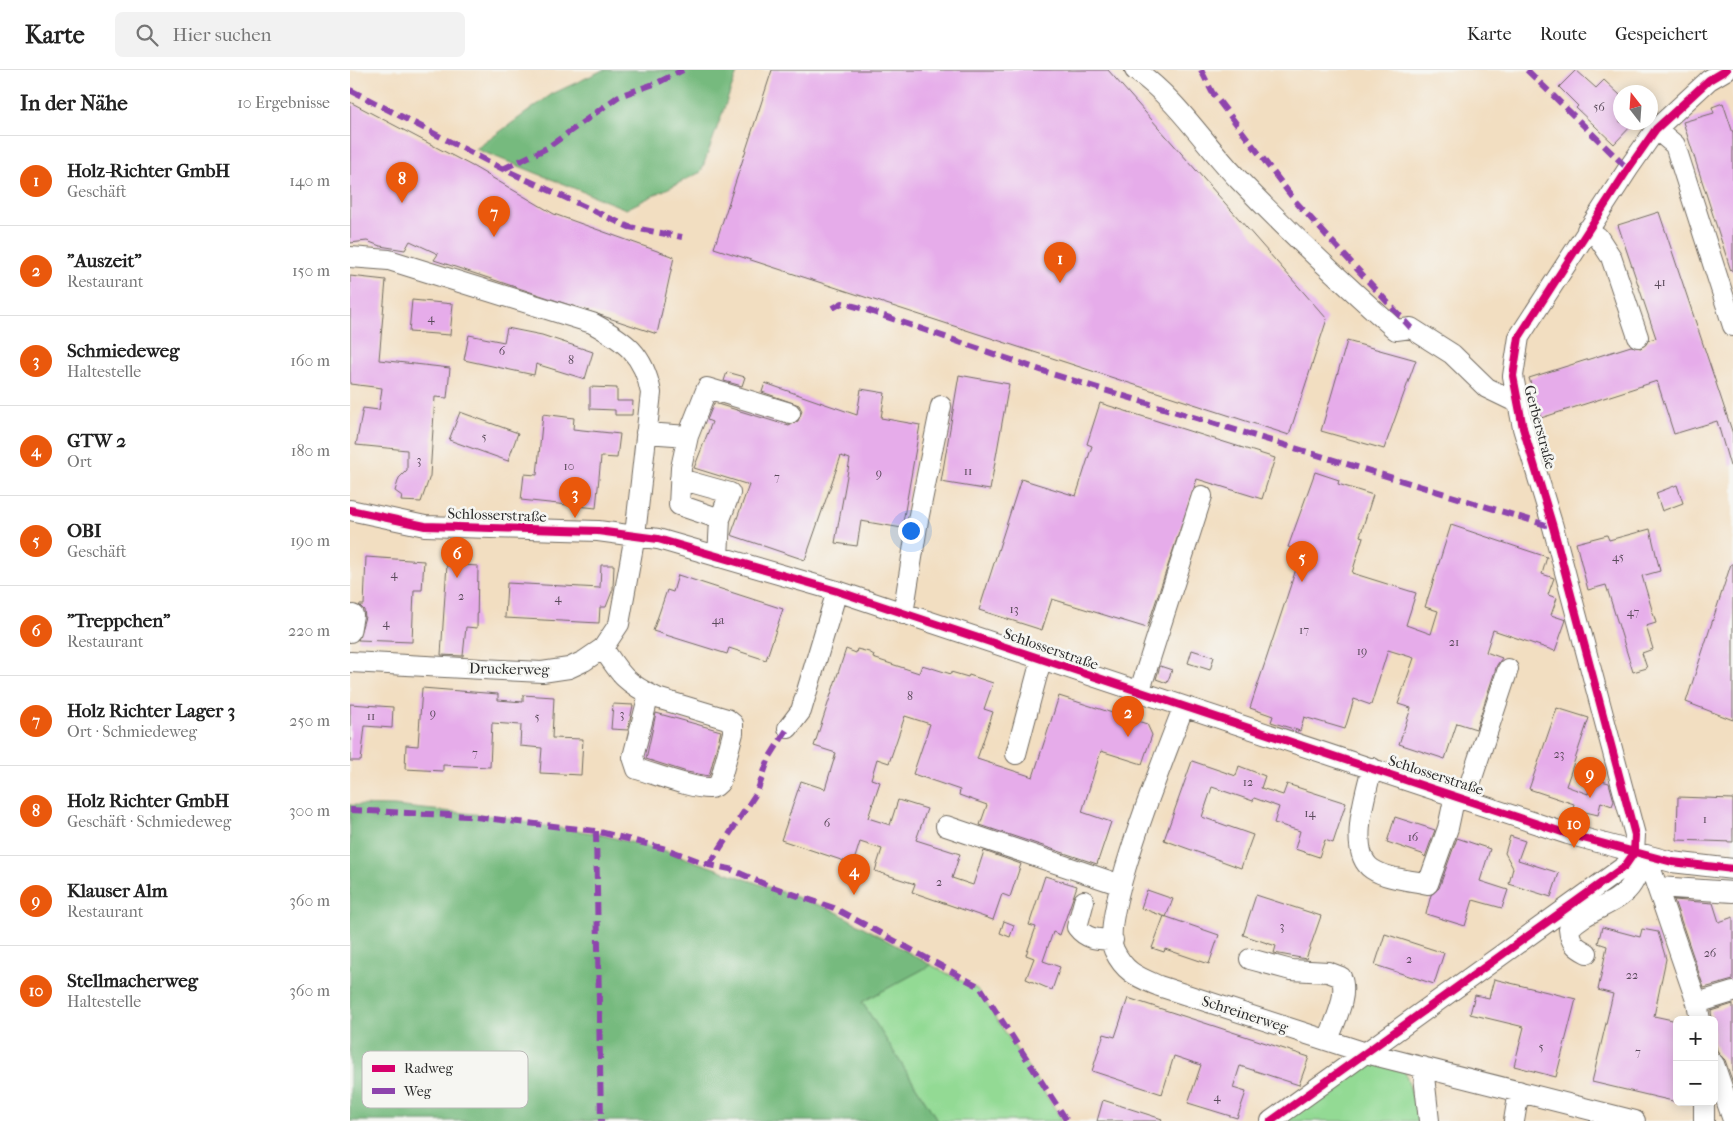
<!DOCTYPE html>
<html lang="de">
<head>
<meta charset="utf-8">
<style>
	body { margin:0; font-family:"IM FELL French Canon",serif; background:#f2f2f2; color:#222 }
	.controls { position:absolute; right:15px; bottom:15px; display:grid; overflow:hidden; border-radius:8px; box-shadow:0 2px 12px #0003 }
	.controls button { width:45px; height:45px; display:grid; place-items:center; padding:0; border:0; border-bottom:1px solid #e0e0e0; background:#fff; color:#222; font:25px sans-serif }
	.compass { position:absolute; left:1263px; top:15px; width:45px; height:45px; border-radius:50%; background:#fff; box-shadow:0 2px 12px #0003; rotate:343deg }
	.you { position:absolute; left:560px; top:460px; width:18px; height:18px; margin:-12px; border:4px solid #fff; border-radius:50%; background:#1a73e8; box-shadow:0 0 0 8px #1a73e833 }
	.badge { display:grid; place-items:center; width:32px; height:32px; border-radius:50%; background:#ea580c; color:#fff; font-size:16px; font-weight:700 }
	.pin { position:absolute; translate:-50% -41px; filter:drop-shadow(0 1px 2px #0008) }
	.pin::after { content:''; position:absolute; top:26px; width:18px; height:15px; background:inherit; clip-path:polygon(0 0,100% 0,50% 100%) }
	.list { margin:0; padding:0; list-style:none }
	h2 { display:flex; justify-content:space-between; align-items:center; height:65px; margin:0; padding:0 20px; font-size:21px }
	h2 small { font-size:16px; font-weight:400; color:#767676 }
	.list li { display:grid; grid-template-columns:32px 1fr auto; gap:15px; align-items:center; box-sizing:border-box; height:90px; padding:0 20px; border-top:1px solid #e0e0e0 }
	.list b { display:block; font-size:19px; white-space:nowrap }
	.list p { margin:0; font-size:16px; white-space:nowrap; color:#767676 }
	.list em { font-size:16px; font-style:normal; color:#767676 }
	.icon { flex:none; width:28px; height:28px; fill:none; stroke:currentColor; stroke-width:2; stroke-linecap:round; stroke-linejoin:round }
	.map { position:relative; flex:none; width:1383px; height:1051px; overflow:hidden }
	header { display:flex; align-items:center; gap:30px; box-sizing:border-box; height:70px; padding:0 25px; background:#fff; border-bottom:1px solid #e0e0e0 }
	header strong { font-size:24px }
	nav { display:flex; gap:28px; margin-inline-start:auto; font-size:18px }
	.search { width:350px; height:45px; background:#f2f2f2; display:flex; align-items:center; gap:12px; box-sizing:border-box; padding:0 18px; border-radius:8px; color:#767676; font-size:19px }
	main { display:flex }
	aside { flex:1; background:#fff }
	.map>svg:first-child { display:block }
</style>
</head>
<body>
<header>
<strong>Karte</strong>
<div class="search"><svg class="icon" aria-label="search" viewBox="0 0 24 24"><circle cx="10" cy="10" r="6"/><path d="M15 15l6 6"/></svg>Hier suchen</div>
<nav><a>Karte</a><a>Route</a><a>Gespeichert</a></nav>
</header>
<main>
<aside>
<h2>In der Nähe<small>10 Ergebnisse</small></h2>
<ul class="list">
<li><span class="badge">1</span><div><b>Holz-Richter GmbH</b><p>Geschäft</p></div><em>140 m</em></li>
<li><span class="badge">2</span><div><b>&quot;Auszeit&quot;</b><p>Restaurant</p></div><em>150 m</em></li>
<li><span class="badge">3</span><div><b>Schmiedeweg</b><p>Haltestelle</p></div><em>160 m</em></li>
<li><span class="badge">4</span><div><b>GTW 2</b><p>Ort</p></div><em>180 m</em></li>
<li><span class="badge">5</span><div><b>OBI</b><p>Geschäft</p></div><em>190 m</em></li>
<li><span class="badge">6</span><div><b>&quot;Treppchen&quot;</b><p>Restaurant</p></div><em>220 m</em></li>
<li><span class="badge">7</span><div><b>Holz Richter Lager 3</b><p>Ort · Schmiedeweg</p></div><em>250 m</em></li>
<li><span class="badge">8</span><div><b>Holz Richter GmbH</b><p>Geschäft · Schmiedeweg</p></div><em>300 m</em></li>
<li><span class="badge">9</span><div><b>Klauser Alm</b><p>Restaurant</p></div><em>360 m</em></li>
<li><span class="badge">10</span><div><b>Stellmacherweg</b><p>Haltestelle</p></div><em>360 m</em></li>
</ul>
</aside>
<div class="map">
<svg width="1383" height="1051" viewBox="0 0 1383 1051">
	<rect width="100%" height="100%" fill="#f6f6f2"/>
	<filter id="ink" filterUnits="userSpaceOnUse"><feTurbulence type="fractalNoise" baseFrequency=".02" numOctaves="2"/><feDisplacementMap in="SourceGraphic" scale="10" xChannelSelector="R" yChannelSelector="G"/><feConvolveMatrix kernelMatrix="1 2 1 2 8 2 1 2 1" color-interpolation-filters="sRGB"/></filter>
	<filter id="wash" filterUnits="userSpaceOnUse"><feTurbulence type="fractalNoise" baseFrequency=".0096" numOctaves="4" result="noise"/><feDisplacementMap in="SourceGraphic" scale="20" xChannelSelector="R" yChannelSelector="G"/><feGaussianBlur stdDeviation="1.12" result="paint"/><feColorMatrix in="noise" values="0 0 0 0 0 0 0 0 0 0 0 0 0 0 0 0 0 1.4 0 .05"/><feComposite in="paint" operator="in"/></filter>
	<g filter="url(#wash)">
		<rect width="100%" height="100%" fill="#f2dec1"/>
		<!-- green -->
		<path fill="#93da94" stroke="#5f8260" d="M581,895L627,919L713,1051H588L512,932Z
			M1013,990L1055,1001L1070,1051H928Z"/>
		<!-- forest -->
		<path fill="#76ba7e" stroke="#507254" d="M253,0H388L351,102L276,139L126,79L202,24Z
			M0,735L44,736L154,747L187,755L245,763L316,781L483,840L581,895L512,932L588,1051H0Z"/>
		<g id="blocks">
			<!-- building -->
			<path fill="#e6acea" d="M422,0H758L977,249L939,365L364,178Z
				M1226,0L1246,18L1254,10L1270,25V52H1285L1264,74L1226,38L1228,36L1209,17Z
				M0,32L124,97L204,144L324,187L307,264L84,190L88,184L60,171L55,180L30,176L17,171L0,173Z
				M1373,33L1383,63V201H1381L1333,52L1364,43L1362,37Z
				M1309,142L1383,364V395L1380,396L1367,351L1324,364L1307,311L1191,348L1179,308L1281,276L1291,278L1299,270L1306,268L1268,155Z
				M0,206L36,210L29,290L100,298L97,328L85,327L80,406L71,432L51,431L52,426L45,421L49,408L57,400V380L6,375L13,338L29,340L32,318L0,314Z
				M62,230L103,234L100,265L59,262Z
				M157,258L192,265L243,282L235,309L186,294L184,305L114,290L119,265L154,272Z
				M997,271L1066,290L1034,379L971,361Z
				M377,302L395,307L392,316L374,311Z
				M609,305L659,314L640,420L591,412Z
				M415,313L507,345L511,319L535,323L531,348L570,355L552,458L511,451L507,476L485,473L500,389L491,386L455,490L381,465L399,415L344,398L362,352L357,350L364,333L439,356L448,351L452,341L449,335L412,322Z
				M240,317L267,318V331H283L282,345H265V340L240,339Z
				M750,333L925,388L912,429L847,409L797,558L702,529L692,560L629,540L671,409L726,426L742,376L737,374Z
				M110,342L168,363L158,391L99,370Z
				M193,344L224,348L223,359L270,364L267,388L251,387L246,438L171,430L174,404L187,405Z
				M965,402L989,410L988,414L1023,425L1010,466L1013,467L1002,503L1066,523L1056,555L1081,564L1088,541L1075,537L1101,455L1197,487L1192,504L1204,508L1198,525L1207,528L1201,545L1216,550L1205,581L1143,560L1136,582L1152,588L1147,595L1126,659L1107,653L1095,689L1049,674L1061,638L1048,634L1064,588L1038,580L1021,635L1004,629L995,659L954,647L950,661L921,652L923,646L900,638L952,481L938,477Z
				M1327,415L1333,433L1312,441L1306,423Z
				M1300,459L1310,501L1292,506L1306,553L1296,556L1303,579L1292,583L1297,598L1283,602L1256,515L1238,520L1226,473L1257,465L1259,470Z
				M16,487L74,491L72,520H64L62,572L8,570L15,547L14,540L9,535H14Z
				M97,494L128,496L127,558L116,557L113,586L91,585Z
				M1381,494H1383V650L1336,632Z
				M251,495H264L263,519L256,537H250L249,553L155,548L157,513L250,518Z
				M328,505L433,539L416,590L379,578L377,584L303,561L317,520L323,522Z
				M496,579L506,583L507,579L519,582L524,585L523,588L569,603L572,595L601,604V602L618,607L619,605L643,613L634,639L643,642L627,689L683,707L709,626L797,654L802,665L792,694L751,681L732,742L761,752L747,794L630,755L637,735L609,725L610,720L563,704L580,654L555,646L539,693L527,689L521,709L530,712L518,748L540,755L548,730L577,739L566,770L610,784L602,808L623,815L634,781L671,794L660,827L652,824L643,850L562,822L565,814L525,801L532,779L510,772L503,794L431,770L451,711L475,719L486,683L464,676Z
				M842,580L864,587L860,600L838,593Z
				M810,596L822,600L817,613L806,609Z
				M72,618L148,624V630L173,632V625L204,627L202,668L233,669L231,705L190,703L192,678L170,676L171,655L142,653L140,697L93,695V701L55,699L56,675L68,676Z
				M0,634L43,637L42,658L15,656L11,691H0Z
				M263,634L283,635L278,660L261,659Z
				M1207,638L1239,648L1216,716L1238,724L1244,709L1259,713L1264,731L1262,736L1251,732L1248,745L1223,739L1224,734L1179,719Z
				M306,643L371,661L359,706L337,702L296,689Z
				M842,691L886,706L889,696L915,706L911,718L933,725L937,714L996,733L983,773L975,770L969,787L945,779L950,761L924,753L929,737L904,728L903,731L862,717L852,747L903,765L891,798L814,770Z
				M1328,727L1383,729V772L1327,770Z
				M1045,747L1085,760L1075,787L1072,784L1037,772Z
				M1160,766L1175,771L1168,790L1209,803L1201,827L1159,814L1163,798L1155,783Z
				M1107,768L1140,779L1130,811L1158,820L1152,838L1123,830L1115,856L1076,844L1081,825L1089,818Z
				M695,806L727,816L710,865L703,862L693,891L710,897L702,920L676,909L684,888L676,885L686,857L679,855Z
				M797,820L823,829L816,847L791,838Z
				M906,825L971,846L956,889L924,883L926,876L893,865Z
				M1324,830L1363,833L1369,852L1383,847V910L1354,918Z
				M814,846L869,865L859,894L815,879L814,882L802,878Z
				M654,851L664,855L660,867L650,863Z
				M1252,857L1290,867L1292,859L1308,862L1316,889L1304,946L1327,951V1032L1242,1012L1263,924L1248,920L1257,876L1248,873Z
				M1035,864L1094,883L1084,914L1025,895Z
				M1144,909L1226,929L1206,1007L1164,996L1174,957L1120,944L1125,925L1139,928Z
				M778,928L959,987L949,1015L890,996L883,1018L896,1022L887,1048L838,1033L851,995L824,986L812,1024L742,1001L754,964L765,967Z
				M1383,934V1013L1375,990L1368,983L1364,971V950H1362L1361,941Z
				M753,1030L812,1049L811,1051H747Z"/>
		</g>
	</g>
	<g filter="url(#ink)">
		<use href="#blocks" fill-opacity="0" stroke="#716a60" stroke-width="1"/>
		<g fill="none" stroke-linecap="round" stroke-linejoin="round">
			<!-- minor casing -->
			<g stroke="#716a60" stroke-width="22">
				<path id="minor" d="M785,0C827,29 854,74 889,110C939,162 992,212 1046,260L1061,258L1102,284L1137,318L1166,332
					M1306,59L1325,75L1383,256
					M1237,160L1248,167L1261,187L1288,267
					M0,187L39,190L242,253C275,271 294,284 301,323L285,465L269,554L253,578L234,591L219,598L192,602L0,592
					M296,363L338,366L357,318L440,343
					M338,366L331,398L329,435L370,449L368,487
					M330,409L380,423L370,449
					M0,440L75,456L248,461L308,469L487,521L1218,764L1322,792L1383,799
					M553,544L568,450L591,336
					M0,562L3,545
					M253,578C271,606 276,613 307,628L377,649L383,654V663L370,712C367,715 365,718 360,718C343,719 305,704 287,699L283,687L299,624
					M789,623L852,426
					M833,638C818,679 749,845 764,880C775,903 788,907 809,916L1016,983L1285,1051
					M438,658L451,641L487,521
					M666,684L691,590
					M1022,698C1016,722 997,782 1022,799C1037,809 1060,810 1078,814L1098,758L1105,725
					M1115,729L1158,599
					M596,756L771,815
					M1296,785L1347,933L1350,950
					M1308,817L1383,822
					M734,831L727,857C737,870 748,869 763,870
					M1237,883C1225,877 1220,872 1219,859C1237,839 1265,836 1280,817C1287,808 1291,795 1296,785
					M900,889L941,900L978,902L991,907C999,925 984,953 978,970
					M1347,933L1383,922
					M1364,994L1383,1050
					M1073,997L1079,1051
					M921,1051L1275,796L1284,783L1285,765L1203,457L1173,358L1163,306L1169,267L1278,99L1306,59L1359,10L1376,0
					M1164,1051L1169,1021
					M1354,1051V1032"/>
			</g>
			<!-- minor -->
			<use href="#minor" stroke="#fff" stroke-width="20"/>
			<!-- quiet -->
			<path stroke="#8e44ad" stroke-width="6" stroke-dasharray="12 6" stroke-linecap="butt" d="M851,0L862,22L946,132L1061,258
				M1177,0L1278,99
				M0,20L153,99L279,157L332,167
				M153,99L197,78L269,26L307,13L333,0
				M483,238L492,233L511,238L702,304L1203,457
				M0,740L117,746L246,761L316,779L359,795L380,799L419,816L484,838L630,917L717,1051
				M246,761L251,1051
				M359,795L407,722L419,688L438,658"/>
			<!-- cycleway casing -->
			<g stroke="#f6f6f2" stroke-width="11">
				<path id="cycleway" d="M0,440L75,456L248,461L308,469L487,521L1218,764L1322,792L1383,799
					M921,1051L1275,796L1284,783L1285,765L1203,457L1173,358L1163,306L1169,267L1278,99L1306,59L1359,10L1376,0"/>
			</g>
			<!-- cycleway -->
			<use href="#cycleway" stroke="#d6006c" stroke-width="8"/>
		</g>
	</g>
	<g text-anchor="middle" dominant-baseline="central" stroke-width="5" stroke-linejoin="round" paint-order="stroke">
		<!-- number labels -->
		<g font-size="12" fill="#5a4b5b">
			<text x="1249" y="37">56</text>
			<text x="1310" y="212">41</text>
			<text x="81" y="248">4</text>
			<text x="152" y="281">6</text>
			<text x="221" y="290">8</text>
			<text x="134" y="367">5</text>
			<text x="69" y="390">3</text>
			<text x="219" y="396">10</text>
			<text x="618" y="401">11</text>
			<text x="529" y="403">9</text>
			<text x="427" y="407">7</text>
			<text x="1268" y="487">45</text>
			<text x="44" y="504">4</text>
			<text x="111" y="526">2</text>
			<text x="208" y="528">4</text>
			<text x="664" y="539">13</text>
			<text x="1283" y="542">47</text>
			<text x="368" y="550">4a</text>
			<text x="36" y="553">4</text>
			<text x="954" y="560">17</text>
			<text x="1104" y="572">21</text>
			<text x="1012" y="581">19</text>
			<text x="560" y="626">8</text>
			<text x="83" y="643">9</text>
			<text x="272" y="644">3</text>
			<text x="21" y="646">11</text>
			<text x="187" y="647">5</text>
			<text x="125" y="683">7</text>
			<text x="1209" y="684">23</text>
			<text x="898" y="712">12</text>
			<text x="960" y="743">14</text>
			<text x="1355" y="749">1</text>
			<text x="477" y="753">6</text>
			<text x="1063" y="767">16</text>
			<text x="589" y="812">2</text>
			<text x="932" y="856">3</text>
			<text x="1360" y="883">26</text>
			<text x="1059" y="889">2</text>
			<text x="1282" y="905">22</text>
			<text x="1191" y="977">5</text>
			<text x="1288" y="982">7</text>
			<text x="867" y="1027">4</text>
		</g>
		<!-- street labels -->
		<g font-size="15" fill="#2b2b2b" stroke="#f6f6f2">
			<text transform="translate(1190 357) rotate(75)">Gerberstraße</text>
			<text transform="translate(147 445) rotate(2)">Schlosserstraße</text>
			<text transform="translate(701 579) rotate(19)">Schlosserstraße</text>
			<text transform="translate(159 599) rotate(1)">Druckerweg</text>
			<text transform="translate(1086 705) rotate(18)">Schlosserstraße</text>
			<text transform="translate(895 944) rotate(18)">Schreinerweg</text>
		</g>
	</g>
	<!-- legend -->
	<rect x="12" y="981" width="166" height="57" rx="8" fill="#f6f6f2" stroke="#b9b9b6" stroke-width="1"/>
	<rect x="22" y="995" width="23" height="7" fill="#d6006c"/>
	<rect x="22" y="1018" width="23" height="6" fill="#8e44ad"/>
	<g font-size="14" fill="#2b2b2b">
		<text x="54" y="1003">Radweg</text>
		<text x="54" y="1026">Weg</text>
	</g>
</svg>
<div class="controls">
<button>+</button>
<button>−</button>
</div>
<svg class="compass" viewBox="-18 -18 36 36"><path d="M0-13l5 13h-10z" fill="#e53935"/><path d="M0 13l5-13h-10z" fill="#767676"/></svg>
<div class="you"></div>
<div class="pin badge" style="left:710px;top:213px">1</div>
<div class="pin badge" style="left:778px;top:667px">2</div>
<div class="pin badge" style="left:225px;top:448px">3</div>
<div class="pin badge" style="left:504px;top:825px">4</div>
<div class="pin badge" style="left:952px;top:512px">5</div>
<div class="pin badge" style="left:107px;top:508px">6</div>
<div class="pin badge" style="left:144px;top:167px">7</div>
<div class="pin badge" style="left:52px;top:133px">8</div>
<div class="pin badge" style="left:1240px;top:728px">9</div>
<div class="pin badge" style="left:1224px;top:778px">10</div>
</div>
</main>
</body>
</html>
